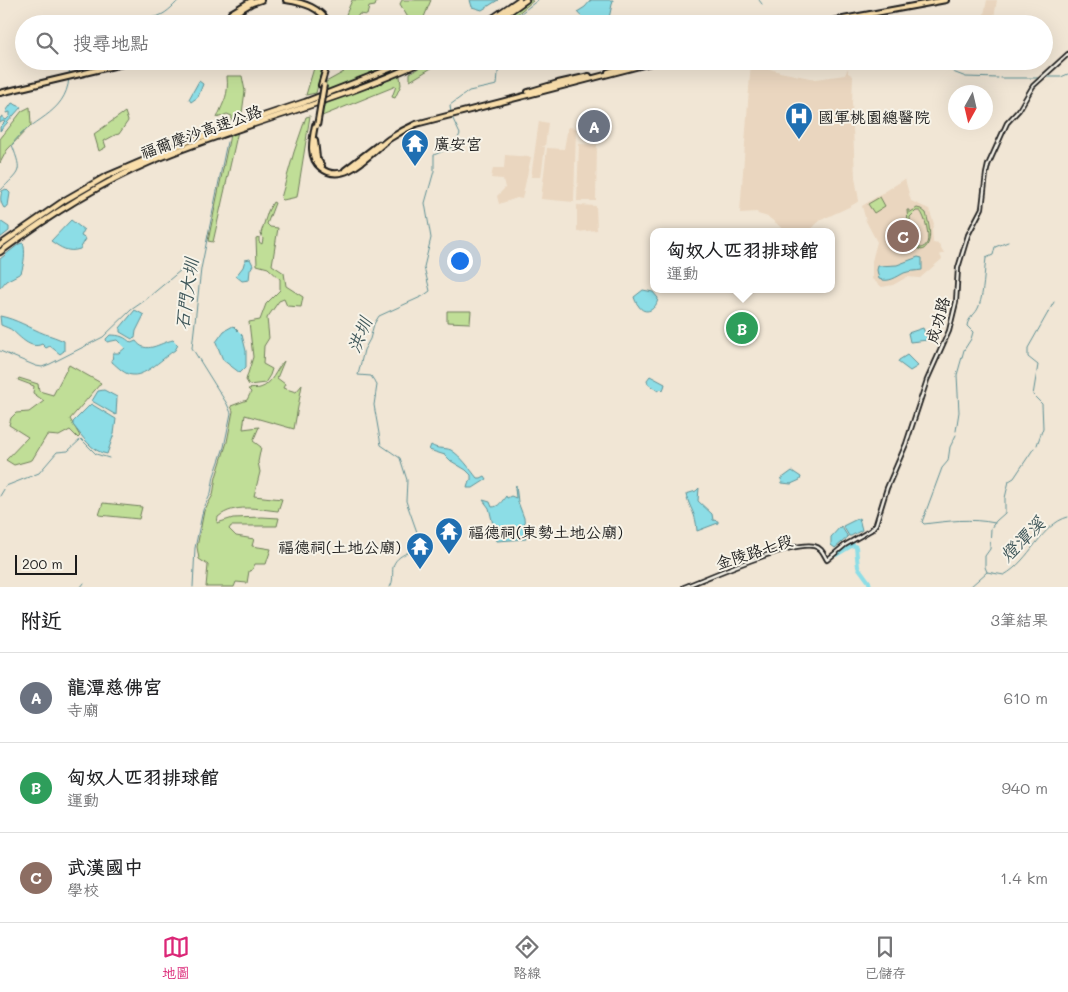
<!DOCTYPE html>
<html lang="zh-TW">
<head>
<meta charset="utf-8">
<style>
	body { margin:0; font-family:Mali,"LXGW WenKai TC",sans-serif; background:#f2f2f2; color:#202124 }
	.compass { position:absolute; left:948px; top:85px; width:45px; height:45px; border-radius:50%; background:#fff; box-shadow:0 5px 20px #0002; rotate:188deg }
	.scale { position:absolute; left:15px; bottom:12px; width:62px; box-sizing:border-box; padding-left:5px; border:2px solid #1c1c1c; border-top:0; font-size:14px; line-height:18px; white-space:nowrap; color:#1c1c1c; -webkit-text-stroke:4px #f7f3e8; paint-order:stroke }
	.you { position:absolute; left:459px; top:260px; width:18px; height:18px; margin:-12px; border:4px solid #fff; border-radius:50%; background:#1a73e8; box-shadow:0 0 0 8px #1a73e833 }
	.badge { display:grid; place-items:center; width:32px; height:32px; border-radius:50%; background:#db2777; color:#fff; font-size:16px; font-weight:700 }
	.pin { position:absolute; translate:-50% -50%; border:2px solid #fff; box-shadow:0 1px 5px #0006 }
	.popup { position:absolute; left:650px; top:228px; width:185px; height:65px; box-sizing:border-box; display:grid; place-content:center; border-radius:10px; background:#fff; filter:drop-shadow(0 1px 4px #0005); font-size:16px; white-space:nowrap; color:#757577 }
	.popup b { font-size:19px; color:#202124 }
	.popup::after { content:''; position:absolute; left:50%; top:100%; margin-left:-10px; border:10px solid transparent; border-top-color:#fff }
	.list { margin:0; padding:0; list-style:none }
	h2 { display:flex; justify-content:space-between; align-items:center; height:65px; margin:0; padding:0 20px; font-size:21px }
	h2 small { font-size:16px; font-weight:400; color:#757577 }
	.list li { display:grid; grid-template-columns:32px 1fr auto; gap:15px; align-items:center; box-sizing:border-box; height:90px; padding:0 20px; border-top:1px solid #e0e0e0 }
	.list b { display:block; font-size:19px; white-space:nowrap }
	.list p { margin:0; font-size:16px; white-space:nowrap; color:#757577 }
	.list em { font-size:16px; font-style:normal; color:#757577 }
	.icon { flex:none; width:28px; height:28px; fill:none; stroke:currentColor; stroke-width:2; stroke-linecap:round; stroke-linejoin:round }
	.map { position:relative; flex:none; width:1068px; height:587px; overflow:hidden }
	.search { position:absolute; background:#fff; box-shadow:0 5px 20px #0002; left:15px; right:15px; top:15px; height:55px; display:flex; align-items:center; gap:12px; box-sizing:border-box; padding:0 18px; border-radius:28px; color:#757577; font-size:19px }
	.sheet { height:335px; background:#fff }
	nav { display:flex; justify-content:space-around; align-items:center; box-sizing:border-box; height:70px; border-top:1px solid #e0e0e0; background:#fff; font-size:14px; color:#757577 }
	nav a { display:grid; justify-items:center; gap:2px }
	nav .on { color:#db2777 }
	.map>svg:first-child { display:block }
</style>
</head>
<body>
<div class="map">
<svg width="1068" height="587" viewBox="0 0 1068 587">
	<rect width="100%" height="100%" fill="#f1e6d5"/>
	<filter id="ink" filterUnits="userSpaceOnUse"><feTurbulence type="fractalNoise" baseFrequency=".02" numOctaves="2"/><feDisplacementMap in="SourceGraphic" scale="10" xChannelSelector="R" yChannelSelector="G"/><feConvolveMatrix kernelMatrix="1 2 1 2 8 2 1 2 1" color-interpolation-filters="sRGB"/></filter>
	<g filter="url(#ink)">
		<!-- built -->
		<path fill="#ead6bf" d="M987,0H997L993,24H982Z
			M751,61H767V68L780,72L815,79L845,75L848,68V73L853,76L852,103L855,177L859,201L849,207L821,220L807,232H786L776,223L768,217L758,214L757,212L740,213Z
			M539,121L548,123L545,146H541L545,147L541,177H531Z
			M568,127L576,128L574,202L541,199L547,148L564,149Z
			M579,144L597,145L596,201H577Z
			M505,155L531,157L522,199L517,198L499,204L497,196L505,188L503,179L491,178L493,168H504Z
			M905,179L911,201L929,209L934,224L932,229L933,243L939,244L944,253L940,255L942,259L920,278L907,277L893,285L882,287L872,279V261L877,242L866,221L862,206Z
			M577,205L596,206L597,230L577,232Z"/>
		<!-- green -->
		<path fill="#c0de97" stroke="#6e7d5a" fill-rule="evenodd" d="M352,0H377L375,6L369,7L367,15L359,14L353,24H342Z
			M402,0H431L422,22L410,21L400,4Z
			M530,0L533,1L516,15L511,24H496Z
			M315,61H324L316,93L306,95L314,68L308,65Z
			M331,61H400L326,91V82L344,72L330,65Z
			M431,61H443L410,81V73Z
			M227,76H242L245,91L242,113L213,242L208,241L229,140L232,116L227,114L217,118C224,100 229,96 227,76Z
			M400,76L401,85L395,98L392,97L396,86L322,116L323,104Z
			M30,107L31,125L7,150L0,163V139L22,111Z
			M125,112L128,121L119,134L115,135L104,141L106,147L99,151L94,134Z
			M310,116L297,197L283,200L281,198L294,152L306,117Z
			M880,197L885,206L874,213L868,204Z
			M273,202L275,203L267,224L270,227L278,228L272,265L284,273L286,286L303,297L301,307L287,306L284,299L279,301L267,318L269,338L264,346L263,364L272,369L270,375L265,383L249,385L246,380L253,357L249,322L260,320L266,304L280,290V279L268,268L257,265L256,238L259,237V242L262,244L263,239L261,233L268,211Z
			M917,208L921,209L926,213C929,224 934,244 922,250L912,247V250H910L907,210H909V213ZM916,211H920C925,216 930,236 927,243C926,246 923,247 921,248C908,246 911,228 910,217Z
			M447,311H471L470,323L447,322Z
			M284,361L277,378L285,384L283,388L296,392L302,385L294,429L245,415L243,429L259,427L253,441L261,447L258,462L260,472L254,496L282,499L278,511C257,509 235,503 218,517L217,523L233,518L262,517L279,518L277,526H231L229,529L236,536L254,539L252,546L271,549L266,564H255L252,570L249,571L247,583L236,582L234,587H206L208,565L199,559L197,547L204,511L213,495L216,477L227,442L233,411L231,406L247,400L251,392L248,389C252,388 257,389 260,388C272,385 276,369 284,361Z
			M69,365L101,383L70,419L80,436L78,438L70,430L59,436L47,435L32,460L14,465L6,460L28,437L9,425L11,418L16,413L29,412L44,401L33,393L34,386L18,380L19,378L38,384L39,391L53,395Z
			M103,503L142,507L139,519L99,515Z"/>
		<!-- water -->
		<path fill="#8cdde6" stroke="#5f9095" d="M470,0H498L482,10L472,7Z
			M591,0H613L609,18C596,27 587,24 577,12L585,7Z
			M199,81L203,84L198,97L191,102L189,99Z
			M12,103L21,107L0,131V127L5,122L3,121L0,123V118L3,116V118L6,120L10,116V112L6,113L7,110Z
			M6,189L10,193L8,206L4,208C0,202 0,198 2,191Z
			M71,220L84,230L81,236L86,239L80,249C68,253 61,248 51,241Z
			M0,221L9,227V231L0,238Z
			M23,243C26,250 24,265 21,273L6,281L0,288V259L19,244Z
			M918,257L922,258V270C916,271 909,271 904,273C896,277 889,283 879,279L877,270L878,266L897,265Z
			M250,259L253,265L250,270L249,280L242,281L236,276L243,267L245,260Z
			M643,290L653,292L658,298C657,309 645,317 638,305C636,303 635,300 634,297Z
			M135,310L144,315L136,331L135,338L132,339L120,332V328Z
			M0,316C16,319 30,328 45,334C52,336 57,338 64,341V351L60,354L50,346L46,348L42,344C31,350 20,337 13,331C10,328 5,327 1,325Z
			M233,326L242,335L246,351V367L240,373L223,360L216,342L224,331Z
			M923,328L928,340L910,342L908,333Z
			M110,335C120,335 125,337 131,343L136,341C146,355 159,343 173,340L178,345L175,350C164,357 146,376 133,375C125,375 118,367 112,362L113,353H119L125,348L117,340L107,342L106,339Z
			M907,355L918,366L910,371L898,362L899,360Z
			M650,376L665,384L663,391L661,389L658,391L648,384L647,380Z
			M104,390L117,397L116,415L92,401L98,391Z
			M91,404L116,419L114,434L107,454C92,452 82,436 73,425V422Z
			M431,445C438,450 444,447 451,450C462,457 469,468 477,478H481L485,476L487,479L473,488H467L469,481L471,480V475L466,470L451,461L445,455L429,450Z
			M792,471L801,477L800,480L791,484L782,483L781,479Z
			M516,485L518,502L524,518L526,539L497,541L489,508L483,500L490,502L492,507C499,507 502,501 506,496L507,498L511,496L516,498L515,488Z
			M699,488L698,501L712,514L713,520L718,521V523L697,531C696,512 690,510 686,494L696,491Z
			M859,518L862,530L851,536H849L843,526Z
			M841,526L848,537L835,548L831,545V537Z"/>
		<g fill="none" stroke-linecap="round" stroke-linejoin="round">
			<!-- stream -->
			<path stroke="#5f9095" stroke-width="1" d="M759,0L762,4
				M125,24C137,10 141,20 155,17C165,15 172,7 179,0
				M514,24L516,17L538,0
				M953,72L966,77L998,78
				M69,74L70,68L74,61
				M1045,77H1061L1068,74
				M1001,78H1039
				M451,113L450,105L469,91L497,85L499,61
				M0,191C20,170 23,174 12,145C28,119 66,116 69,78
				M0,351L36,366L42,367L50,364L103,337L131,310L144,301L181,270L189,268L197,269
				M956,431L959,412L957,375L964,350L971,339L973,332L967,326C968,317 976,315 979,306C984,292 984,273 986,258L993,255L995,247L1008,242
				M956,435L950,447L948,461L942,468L922,522L924,524C948,521 971,518 995,523
				M1037,445L1043,428L1042,404L1033,395L1038,365L1028,357V348L1054,302
				M0,496L6,486L39,473L57,452L68,451L81,439L96,454L109,458
				M987,572L985,567V556L990,549L991,528L996,521L1005,513V498L1009,481L1014,478L1034,448
				M81,587L84,583
				M193,587L195,548L203,510L211,493L214,476L224,447L231,413L227,404L192,348L201,269L227,142
				M390,587C394,581 392,574 393,567C396,553 416,551 427,545V539L418,535L406,501L407,480L400,458L381,445L374,405L377,385L371,376L358,375L364,350L370,339L374,324L379,316L423,296L430,291L424,267L431,238L425,203L434,171V155L454,146L460,134L452,117
				M970,587L987,572L1004,575C1030,561 1041,524 1068,517"/>
			<!-- river -->
			<path stroke="#8cdde6" stroke-width="4" d="M836,555L853,545L856,547L858,567L869,582L870,587"/>
			<!-- minor casing -->
			<g stroke="#1c1c1c" stroke-width="6">
				<path id="minor" d="M684,587C710,577 790,541 814,546C822,548 823,553 827,560L845,545L871,530L876,524L887,488L906,444L927,380L949,331L956,302L958,268L968,235L982,208L986,174L988,165L1007,123L1019,110L1033,86L1068,54"/>
			</g>
			<!-- major casing -->
			<g stroke="#1c1c1c" stroke-width="8">
				<path id="major" d="M286,0C305,3 319,7 330,24
					M231,13L251,1
					M220,22L252,3L261,0
					M807,24L818,22
					M816,24L946,0
					M608,72L647,61
					M321,85L328,61
					M528,92L558,83L589,76
					M0,93L135,61
					M315,125C312,140 308,158 321,168C345,187 372,151 389,139C398,133 407,128 416,124L659,61
					M315,140L317,158L322,166
					M345,170L379,144"/>
			</g>
			<!-- highway casing -->
			<g stroke="#1c1c1c" stroke-width="8">
				<path id="highway" d="M484,24L519,0
					M492,24L526,0
					M0,245L65,200L105,177L189,141L305,102L410,61
					M0,252C47,217 96,185 150,162C239,124 335,103 424,61"/>
			</g>
			<!-- minor -->
			<use href="#minor" stroke="#f7f3e8" stroke-width="2.5"/>
			<!-- major -->
			<use href="#major" stroke="#f9deab" stroke-width="4"/>
			<!-- highway -->
			<use href="#highway" stroke="#f9deab" stroke-width="4.5"/>
			<!-- major-bridge casing -->
			<g stroke="#1c1c1c" stroke-width="8" stroke-linecap="butt">
				<path id="major-bridge" d="M317,126L324,85"/>
			</g>
			<!-- major-bridge -->
			<use href="#major-bridge" stroke="#f9deab" stroke-width="4"/>
		</g>
	</g>
	<!-- icons -->
	<defs>
		<g id="hospital-pin" transform="scale(1.4375)"><path d="M0 17L-7.5 6A9.5 9.5 0 1 1 7.5 6Z" fill="#1f6fb2" stroke="#f7f3e8"/><path d="M-5-5h3v3.5h4V-5h3V5h-3V1.5h-4V5h-3Z" fill="#fff"/></g>
		<g id="temple-pin" transform="scale(1.4375)"><path d="M0 17L-7.5 6A9.5 9.5 0 1 1 7.5 6Z" fill="#1f6fb2" stroke="#f7f3e8"/><path d="M0-6L5-2H3V0L6.5 2.5H4V6H1.5V3h-3V6H-4V2.5H-6.5L-3 0V-2H-5Z" fill="#fff"/></g>
	</defs>
	<g fill-rule="evenodd">
		<use href="#hospital-pin" x="799" y="116"/>
		<use href="#temple-pin" x="415" y="143"/>
		<use href="#temple-pin" x="449" y="531"/>
		<use href="#temple-pin" x="420" y="546"/>
	</g>
	<g text-anchor="middle" dominant-baseline="central" stroke-width="4" stroke-linejoin="round" paint-order="stroke">
		<!-- poi labels -->
		<g font-size="16" fill="#1c1c1c" stroke="#f7f3e8" text-anchor="start">
			<text x="818" y="116">國軍桃園總醫院</text>
			<text x="434" y="143">廣安宮</text>
			<text x="468" y="531">福德祠(東勢土地公廟)</text>
			<text x="401" y="546" text-anchor="end">福德祠(土地公廟)</text>
		</g>
		<!-- street labels -->
		<g font-size="16" fill="#1c1c1c" stroke="#f7f3e8">
			<text transform="translate(201 131) rotate(-20)">福爾摩沙高速公路</text>
			<text transform="translate(937 320) rotate(-74)">成功路</text>
			<text transform="translate(754 551) rotate(-18)">金陵路七段</text>
		</g>
		<!-- water labels -->
		<g font-size="18" font-style="italic" fill="#3e5659" stroke="#f7f3e8">
			<text transform="translate(186 294) rotate(-82)">石門大圳</text>
			<text transform="translate(359 335) rotate(-68)">洪圳</text>
			<text transform="translate(1022 539) rotate(-45)">燈潭溪</text>
		</g>
	</g>
</svg>
<svg class="compass" viewBox="-18 -18 36 36"><path d="M0-13l5 13h-10z" fill="#e53935"/><path d="M0 13l5-13h-10z" fill="#757577"/></svg>
<div class="scale">200 m</div>
<div class="you"></div>
<div class="pin badge" style="left:594px;top:126px;background:#6b7280">A</div>
<div class="pin badge" style="left:742px;top:328px;background:#2e9e5b">B</div>
<div class="popup"><b>匈奴人匹羽排球館</b>運動</div>
<div class="pin badge" style="left:903px;top:236px;background:#8d6e63">C</div>
<div class="search"><svg class="icon" aria-label="search" viewBox="0 0 24 24"><circle cx="10" cy="10" r="6"/><path d="M15 15l6 6"/></svg>搜尋地點</div>
</div>
<section class="sheet">
<h2>附近<small>3筆結果</small></h2>
<ul class="list">
<li><span class="badge" style="background:#6b7280">A</span><div><b>龍潭慈佛宮</b><p>寺廟</p></div><em>610 m</em></li>
<li><span class="badge" style="background:#2e9e5b">B</span><div><b>匈奴人匹羽排球館</b><p>運動</p></div><em>940 m</em></li>
<li><span class="badge" style="background:#8d6e63">C</span><div><b>武漢國中</b><p>學校</p></div><em>1.4 km</em></li>
</ul>
</section>
<nav>
<a class="on"><svg class="icon" aria-label="map" viewBox="0 0 24 24"><path d="M3 6l6-2 6 2 6-2v14l-6 2-6-2-6 2zM9 4v14M15 6v14"/></svg>地圖</a>
<a><svg class="icon" aria-label="directions" viewBox="0 0 24 24"><path d="M12 3l9 9-9 9-9-9zM9 14v-3h6M13 9l2 2-2 2"/></svg>路線</a>
<a><svg class="icon" aria-label="saved" viewBox="0 0 24 24"><path d="M7 4h10v16l-5-4-5 4z"/></svg>已儲存</a>
</nav>
</body>
</html>
